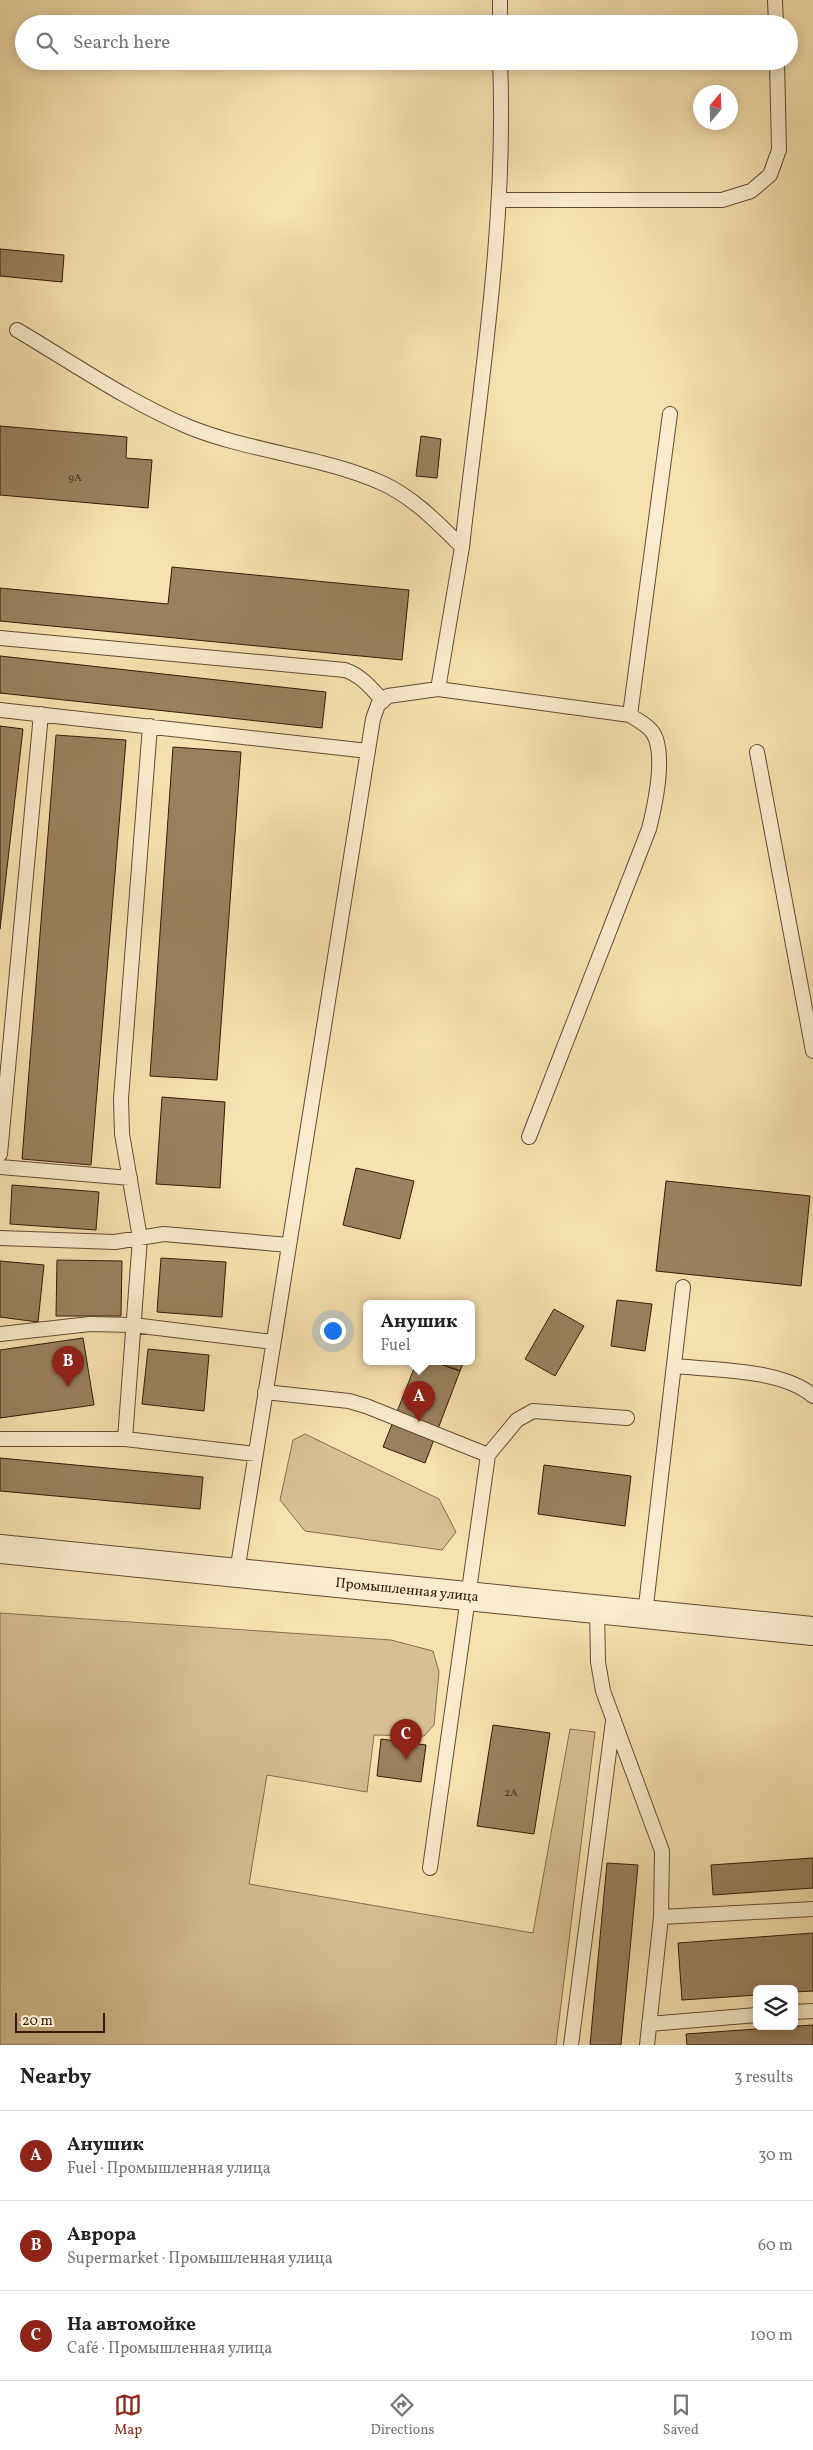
<!DOCTYPE html>
<html lang="en">
<head>
<meta charset="utf-8">
<style>
	body { margin:0; font-family:Vollkorn,serif; background:#f6f6f6; color:#222 }
	.controls { position:absolute; right:15px; bottom:15px; display:grid; overflow:hidden; border-radius:8px; box-shadow:0 2px 12px #0003 }
	.controls button { width:45px; height:45px; display:grid; place-items:center; padding:0; border:0; border-bottom:1px solid #e0e0e0; background:#fff; color:#222; font:25px sans-serif }
	.compass { position:absolute; left:693px; top:85px; width:45px; height:45px; border-radius:50%; background:#fff; box-shadow:0 2px 12px #0003; rotate:19deg }
	.scale { position:absolute; left:15px; bottom:12px; width:90px; box-sizing:border-box; padding-left:5px; border:2px solid #371808; border-top:0; font-size:14px; line-height:18px; white-space:nowrap; color:#371808; -webkit-text-stroke:4px #faeccc; paint-order:stroke }
	.you { position:absolute; left:332px; top:1330px; width:18px; height:18px; margin:-12px; border:4px solid #fff; border-radius:50%; background:#1a73e8; box-shadow:0 0 0 8px #1a73e833 }
	.badge { display:grid; place-items:center; width:32px; height:32px; border-radius:50%; background:#8f2418; color:#fff; font-size:16px; font-weight:700 }
	.pin { position:absolute; translate:-50% -41px; filter:drop-shadow(0 1px 2px #0008) }
	.pin::after { content:''; position:absolute; top:26px; width:18px; height:15px; background:inherit; clip-path:polygon(0 0,100% 0,50% 100%) }
	.popup { position:absolute; left:363px; top:1300px; width:112px; height:65px; box-sizing:border-box; display:grid; place-content:center; border-radius:8px; background:#fff; filter:drop-shadow(0 1px 4px #0005); font-size:16px; white-space:nowrap; color:#767676 }
	.popup b { font-size:19px; color:#222 }
	.popup::after { content:''; position:absolute; left:50%; top:100%; margin-left:-10px; border:10px solid transparent; border-top-color:#fff }
	.list { margin:0; padding:0; list-style:none }
	h2 { display:flex; justify-content:space-between; align-items:center; height:65px; margin:0; padding:0 20px; font-size:21px }
	h2 small { font-size:16px; font-weight:400; color:#767676 }
	.list li { display:grid; grid-template-columns:32px 1fr auto; gap:15px; align-items:center; box-sizing:border-box; height:90px; padding:0 20px; border-top:1px solid #e0e0e0 }
	.list b { display:block; font-size:19px; white-space:nowrap }
	.list p { margin:0; font-size:16px; white-space:nowrap; color:#767676 }
	.list em { font-size:16px; font-style:normal; color:#767676 }
	.icon { flex:none; width:28px; height:28px; fill:none; stroke:currentColor; stroke-width:2; stroke-linecap:round; stroke-linejoin:round }
	.map { position:relative; flex:none; width:813px; height:2045px; overflow:hidden }
	.search { position:absolute; background:#fff; box-shadow:0 2px 12px #0003; left:15px; right:15px; top:15px; height:55px; display:flex; align-items:center; gap:12px; box-sizing:border-box; padding:0 18px; border-radius:28px; color:#767676; font-size:19px }
	.sheet { height:335px; background:#fff }
	nav { display:flex; justify-content:space-around; align-items:center; box-sizing:border-box; height:70px; border-top:1px solid #e0e0e0; background:#fff; font-size:14px; color:#767676 }
	nav a { display:grid; justify-items:center; gap:2px }
	nav .on { color:#8f2418 }
	.map>svg:first-child { display:block }
</style>
</head>
<body>
<div class="map">
<svg width="813" height="2045" viewBox="0 0 813 2045">
	<rect width="100%" height="100%" fill="#f8e1b0"/>
	<filter id="stains"><feTurbulence type="fractalNoise" baseFrequency=".004" numOctaves="4"/><feColorMatrix values="0 0 0 0 .2 0 0 0 0 .09 0 0 0 0 .02 0 0 0 .5 -.17"/></filter>
	<radialGradient id="worn" r=".72"><stop offset=".6" stop-color="#630" stop-opacity="0"/><stop offset="1" stop-color="#630" stop-opacity=".3"/></radialGradient>
	<!-- green -->
	<path fill="#d7bf93" stroke="#876c4e" d="M305,1434L439,1499L456,1532L442,1550L305,1531L280,1500L293,1440Z
		M0,1613L391,1640L433,1651L439,1672L434,1725L424,1736L374,1735L367,1792L267,1775L249,1884L533,1933L570,1729L595,1732L556,2045H0Z"/>
	<!-- building -->
	<path fill="#9b815f" stroke="#371808" d="M0,249L64,255L62,282L0,276Z
		M0,426L127,437L126,458L152,460L148,508L0,495Z
		M421,436L441,439L437,478L416,476Z
		M172,567L409,590L402,660L0,621V588L168,604Z
		M0,656L326,692L322,728L0,693Z
		M0,726L23,729L0,929Z
		M56,735L126,740L91,1165L22,1159Z
		M173,747L241,752L217,1080L150,1076Z
		M162,1097L225,1102L220,1188L156,1184Z
		M356,1168L414,1181L400,1239L343,1225Z
		M666,1181L810,1196L801,1286L656,1271Z
		M12,1185L99,1192L96,1230L10,1224Z
		M161,1258L226,1262L222,1317L157,1312Z
		M57,1260L122,1261L121,1316H56Z
		M0,1261L44,1265L38,1322L0,1317Z
		M617,1300L652,1304L645,1351L611,1346Z
		M554,1309L584,1326L555,1376L525,1359Z
		M83,1338L94,1405L0,1418V1350Z
		M148,1349L209,1355L204,1411L142,1404Z
		M417,1361H432L460,1371L425,1463L383,1447Z
		M432,1361H464L460,1371Z
		M0,1458L203,1477L200,1509L0,1491Z
		M544,1465L631,1476L625,1526L538,1514Z
		M493,1725L550,1733L534,1834L477,1826Z
		M381,1739L426,1745L421,1782L377,1776Z
		M813,1858V1888L713,1895L711,1865Z
		M607,1863L638,1865L621,2045H590Z
		M813,1933V1991L794,1992V1989H757V1995L682,2000L678,1943Z
		M813,2025V2045H687L686,2034Z"/>
	<g fill="none" stroke-linecap="round" stroke-linejoin="round">
		<!-- service casing -->
		<g stroke="#674a32" stroke-width="16">
			<path id="service" d="M775,0L776,24
				M500,24V0
				M500,200H722L751,191L770,175L779,150L777,61
				M17,330C73,363 129,402 189,427C251,452 321,456 382,483C413,497 438,523 462,547L438,689L388,696L378,705L373,719L237,1572
				M462,547C480,386 507,224 500,61
				M0,638L345,670C362,676 371,688 383,701
				M438,689L630,715C640,722 652,727 656,739C664,763 655,805 649,829L529,1137
				M0,710L368,751
				M630,715L670,414
				M757,752L813,1051
				M0,1154L41,714
				M0,1167L130,1178
				M0,1238L115,1242L164,1234L289,1245
				M0,1334L90,1324L133,1325L273,1342
				M674,1366C714,1370 782,1369 813,1396
				M265,1392L349,1401L366,1406L488,1455L430,1868
				M0,1439H125L255,1454
				M125,1439L140,1238L122,1134L121,1099L150,726
				M488,1455L517,1420L533,1411L627,1418
				M597,1610L598,1662L603,1691L662,1851L661,1917L647,2045
				M645,1614L683,1287
				M661,1917L813,1909
				M794,2012L813,2011
				M649,2024L757,2015
				M571,2045L613,1721"/>
		</g>
		<!-- minor casing -->
		<g stroke="#674a32" stroke-width="30">
			<g id="minor">
				<path id="s1" d="M0,1549L813,1631"/>
			</g>
		</g>
		<!-- service -->
		<use href="#service" stroke="#faeccc" stroke-width="14"/>
		<!-- minor -->
		<use href="#minor" stroke="#faeccc" stroke-width="28"/>
	</g>
	<g text-anchor="middle" dominant-baseline="central" stroke-width="4" stroke-linejoin="round" paint-order="stroke">
		<!-- number labels -->
		<g font-size="11" fill="#50321e">
			<text x="75" y="478">9А</text>
			<text x="511" y="1793">2А</text>
		</g>
		<!-- street labels -->
		<g font-size="14" fill="#371808" stroke="#faeccc">
			<text stroke="none"><textPath href="#s1" startOffset="409">Промышленная улица</textPath></text>
		</g>
	</g>
	<rect width="100%" height="100%" filter="url(#stains)"/>
	<rect width="100%" height="100%" fill="url(#worn)"/>
</svg>
<div class="controls">
<button><svg class="icon" aria-label="layers" viewBox="0 0 24 24"><path d="M12 4l9 5-9 5-9-5zM3 14l9 5 9-5"/></svg></button>
</div>
<svg class="compass" viewBox="-18 -18 36 36"><path d="M0-13l5 13h-10z" fill="#e53935"/><path d="M0 13l5-13h-10z" fill="#767676"/></svg>
<div class="scale">20 m</div>
<div class="you"></div>
<div class="pin badge" style="left:419px;top:1422px">A</div>
<div class="popup"><b>Анушик</b>Fuel</div>
<div class="pin badge" style="left:68px;top:1387px">B</div>
<div class="pin badge" style="left:406px;top:1760px">C</div>
<div class="search"><svg class="icon" aria-label="search" viewBox="0 0 24 24"><circle cx="10" cy="10" r="6"/><path d="M15 15l6 6"/></svg>Search here</div>
</div>
<section class="sheet">
<h2>Nearby<small>3 results</small></h2>
<ul class="list">
<li><span class="badge">A</span><div><b>Анушик</b><p>Fuel · Промышленная улица</p></div><em>30 m</em></li>
<li><span class="badge">B</span><div><b>Аврора</b><p>Supermarket · Промышленная улица</p></div><em>60 m</em></li>
<li><span class="badge">C</span><div><b>На автомойке</b><p>Café · Промышленная улица</p></div><em>100 m</em></li>
</ul>
</section>
<nav>
<a class="on"><svg class="icon" aria-label="map" viewBox="0 0 24 24"><path d="M3 6l6-2 6 2 6-2v14l-6 2-6-2-6 2zM9 4v14M15 6v14"/></svg>Map</a>
<a><svg class="icon" aria-label="directions" viewBox="0 0 24 24"><path d="M12 3l9 9-9 9-9-9zM9 14v-3h6M13 9l2 2-2 2"/></svg>Directions</a>
<a><svg class="icon" aria-label="saved" viewBox="0 0 24 24"><path d="M7 4h10v16l-5-4-5 4z"/></svg>Saved</a>
</nav>
</body>
</html>
